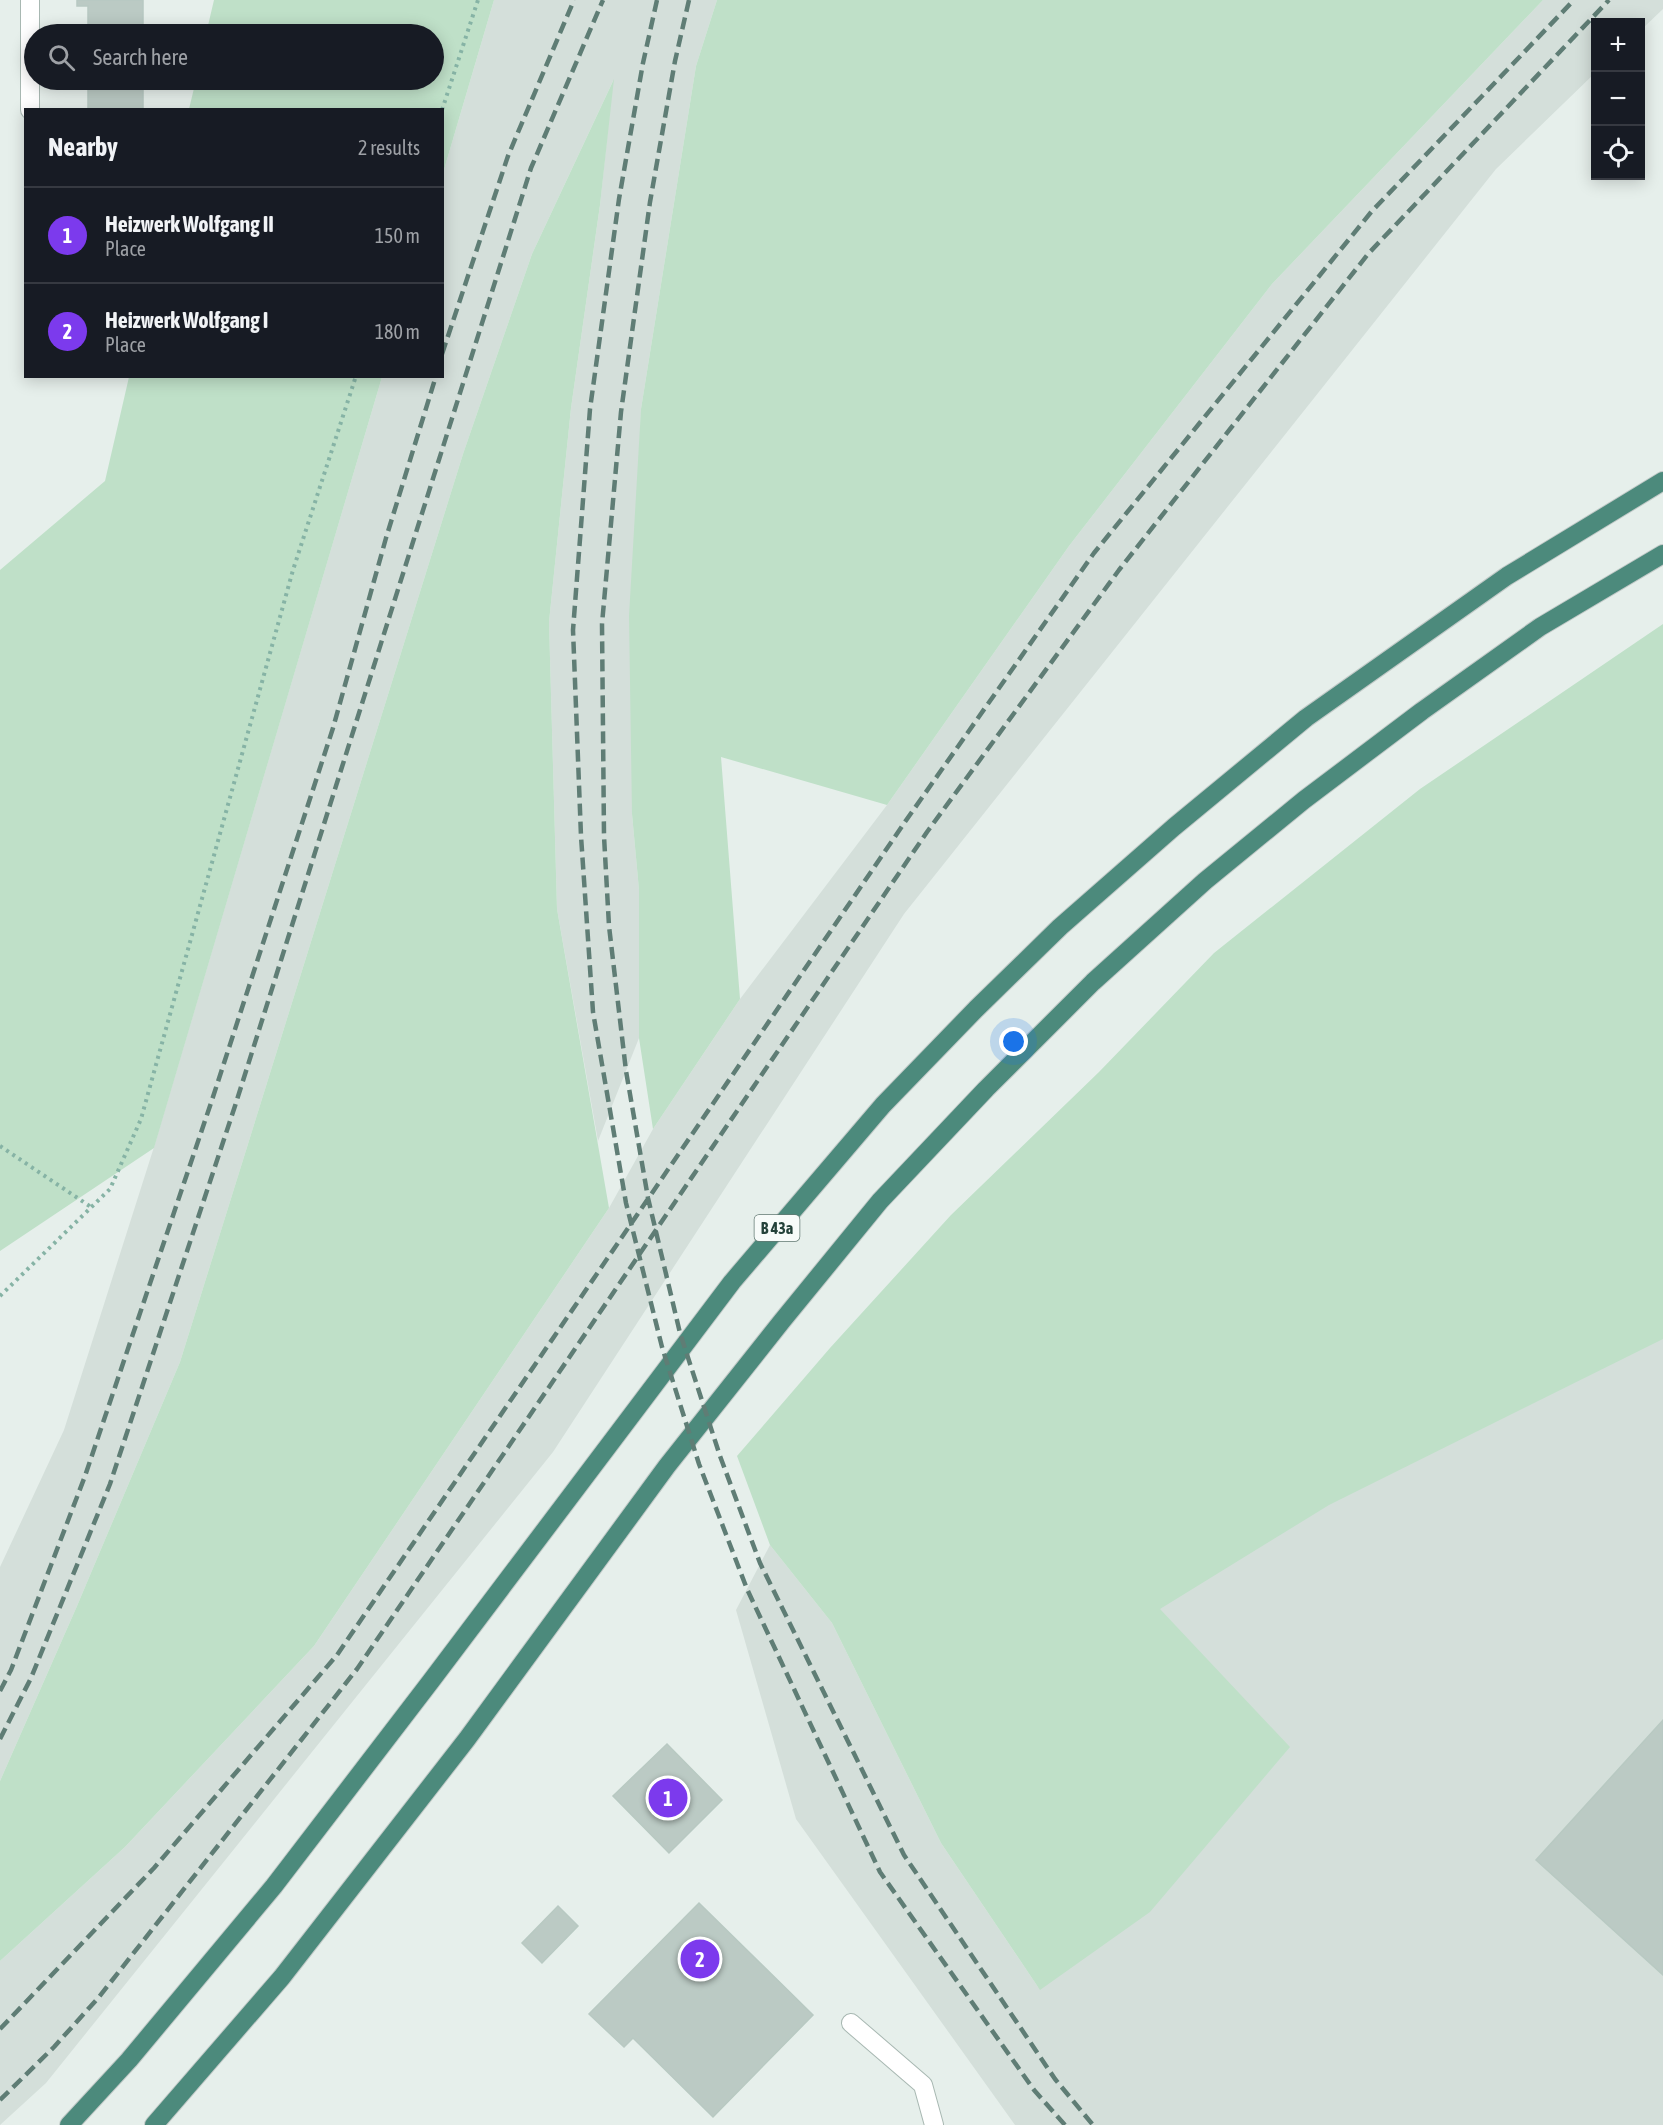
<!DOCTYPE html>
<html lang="en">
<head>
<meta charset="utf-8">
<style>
	body { margin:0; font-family:"Asap Condensed",sans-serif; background:#20242c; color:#f1f3f6 }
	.controls { position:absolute; right:18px; top:18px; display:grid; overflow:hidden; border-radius:0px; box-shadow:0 3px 15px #0003 }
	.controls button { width:54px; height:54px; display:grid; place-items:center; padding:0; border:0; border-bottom:2px solid #363941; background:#171b24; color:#f1f3f6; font:30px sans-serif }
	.you { position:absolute; left:1014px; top:1042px; width:21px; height:21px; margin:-15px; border:4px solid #fff; border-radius:50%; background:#1a73e8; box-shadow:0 0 0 9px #1a73e833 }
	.badge { display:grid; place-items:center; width:39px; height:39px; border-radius:50%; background:#7c3aed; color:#fff; font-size:20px; font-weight:700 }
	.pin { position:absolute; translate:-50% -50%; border:3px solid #fff; box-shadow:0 2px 6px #0006 }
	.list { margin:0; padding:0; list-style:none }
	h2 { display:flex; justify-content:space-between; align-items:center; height:78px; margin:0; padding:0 24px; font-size:26px }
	h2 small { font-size:20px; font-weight:400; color:#9ea1a6 }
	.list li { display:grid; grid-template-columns:39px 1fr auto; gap:18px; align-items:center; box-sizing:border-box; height:96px; padding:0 24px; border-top:2px solid #363941 }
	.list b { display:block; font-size:22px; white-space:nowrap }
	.list p { margin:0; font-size:20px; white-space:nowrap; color:#9ea1a6 }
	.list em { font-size:20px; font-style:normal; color:#9ea1a6 }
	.icon { flex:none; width:33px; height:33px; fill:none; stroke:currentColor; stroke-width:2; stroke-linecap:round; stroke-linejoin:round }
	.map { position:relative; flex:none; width:1663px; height:2125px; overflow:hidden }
	.search { position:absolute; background:#171b24; box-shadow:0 3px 15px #0003; left:24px; top:24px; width:420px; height:66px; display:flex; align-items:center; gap:15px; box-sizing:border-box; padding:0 21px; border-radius:33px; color:#9ea1a6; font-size:22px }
	.panel { position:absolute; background:#171b24; box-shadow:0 3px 15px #0003; left:24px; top:108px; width:420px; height:270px; border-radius:0px }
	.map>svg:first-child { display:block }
</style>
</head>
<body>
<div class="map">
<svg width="1663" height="2125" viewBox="0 0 1663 2125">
	<rect width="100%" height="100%" fill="#e6efeb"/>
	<!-- built -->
	<path fill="#d4dfda" d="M494,0H717L696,66L641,409L632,814L639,890V1038L598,1141L557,909L549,622L571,408L600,205L613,81L532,254L463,454L180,1362L77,1606L0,1781V1567L64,1430L154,1147L382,377L442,376L443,173Z
		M1543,0H1663V9L1641,30L1640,22H1596L1595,73L1496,169L904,914L553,1452L46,2083L0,2125V1961L125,1847L314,1646L609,1208L653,1129L740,999L887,805L1069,546L1272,284Z
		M1663,699V2125H1015L796,1819L736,1610L770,1545L832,1623L941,1843L1038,1987L829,1426Z"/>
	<!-- green -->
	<path fill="#bfe0c8" d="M214,0H494L443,173L442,110L189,109L196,80H434V34H206Z
		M717,0H1543L1272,284L1069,546L887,805L721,757L740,999L653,1129L639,1038V890L632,814L629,616L641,409L696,66Z
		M614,79L600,205L571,408L549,622L557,909L609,1208L314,1646L125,1847L0,1961V1781L77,1606L180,1362L463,454L532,254Z
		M129,377H382L154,1148L0,1251V570L105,481Z
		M1663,624V1339L1329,1505L1160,1609L1290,1747L1150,1912L1040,1990L941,1843L832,1623L770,1545L737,1456L830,1348L951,1215L1099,1072L1214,953L1420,789Z"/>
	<!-- building -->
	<path fill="#bbcac4" stroke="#b8c9c2" stroke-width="1.5" d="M77,0H143V34H88V6H77Z
		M88,80H143V110H88Z
		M1663,1720V1975L1536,1860Z
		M667,1744L722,1800L669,1853L613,1796Z
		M699,1903L813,2015L713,2117L633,2038L624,2047L589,2014Z
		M558,1906L578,1926L542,1963L522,1943Z"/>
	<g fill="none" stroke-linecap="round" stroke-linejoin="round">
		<!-- service casing -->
		<g stroke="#a8b8b2" stroke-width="20">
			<path id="service" d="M851,2023L923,2085L934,2125"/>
		</g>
		<!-- minor casing -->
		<g stroke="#a8b8b2" stroke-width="20">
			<path id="minor" d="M30,0V110"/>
		</g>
		<!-- trunk casing -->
		<g stroke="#c2cac8" stroke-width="20">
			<path id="trunk" d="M69,2125L129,2060L274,1886L431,1681L732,1282L883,1105L976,1009L1060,927L1174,827L1306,718L1507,576L1663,481
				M154,2125L282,1977L467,1739L667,1466L782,1321L880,1201L986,1089L1093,982L1205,881L1304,800L1422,711L1540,627L1663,554"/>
		</g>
		<!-- path -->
		<path stroke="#86b3a5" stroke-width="4" stroke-dasharray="3 4.5" stroke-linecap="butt" d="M442,110L478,0
			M0,1146L91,1207
			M0,1296L110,1189L141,1119L293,570L356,376"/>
		<!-- service -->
		<use href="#service" stroke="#fff" stroke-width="18"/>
		<!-- minor -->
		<use href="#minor" stroke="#fff" stroke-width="18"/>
		<!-- trunk -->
		<use href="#trunk" stroke="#4c8a7c" stroke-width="18"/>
		<!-- rail -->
		<path stroke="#5f7d75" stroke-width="4.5" stroke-dasharray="12 6" stroke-linecap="butt" d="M657,0L643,63L619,199L590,409L573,630L581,836L593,1012L626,1203L662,1347L699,1464L747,1589L880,1872L1034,2090L1065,2125
			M689,0L675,61L650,202L621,412L602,624L604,836L609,926L626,1071L648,1198L680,1333L720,1456L760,1563L904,1855L1055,2079L1093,2125
			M442,354L508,156L574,0
			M0,1691L11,1670L85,1476L212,1100L333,728L386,538L436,376
			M0,1739L31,1678L110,1484L235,1106L531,168L603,0
			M0,2029L154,1868L337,1655L907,819L1094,553L1372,211L1574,0
			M0,2100L54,2047L99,1997L357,1669L927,832L1119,570L1368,254L1609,0"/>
	</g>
	<g text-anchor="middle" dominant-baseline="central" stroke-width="6" stroke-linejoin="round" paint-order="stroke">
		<!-- shield labels -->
		<rect fill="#f7fbf9" stroke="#637a73" stroke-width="1.5" x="754.5" y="1215" width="45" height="26" rx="4.5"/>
		<g font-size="16" font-weight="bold" fill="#24423a">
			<text x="777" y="1228">B 43a</text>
		</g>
	</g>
</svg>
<div class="controls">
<button>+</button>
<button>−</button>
<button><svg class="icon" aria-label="locate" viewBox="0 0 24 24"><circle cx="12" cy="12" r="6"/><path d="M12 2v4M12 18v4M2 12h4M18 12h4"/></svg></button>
</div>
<div class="you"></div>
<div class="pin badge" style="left:668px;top:1798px">1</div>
<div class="pin badge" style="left:700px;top:1959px">2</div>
<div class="search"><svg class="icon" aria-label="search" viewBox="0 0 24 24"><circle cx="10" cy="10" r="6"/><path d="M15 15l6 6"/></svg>Search here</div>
<section class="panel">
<h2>Nearby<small>2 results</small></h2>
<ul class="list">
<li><span class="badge">1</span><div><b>Heizwerk Wolfgang II</b><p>Place</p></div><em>150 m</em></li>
<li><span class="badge">2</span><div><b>Heizwerk Wolfgang I</b><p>Place</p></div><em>180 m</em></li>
</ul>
</section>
</div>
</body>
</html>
